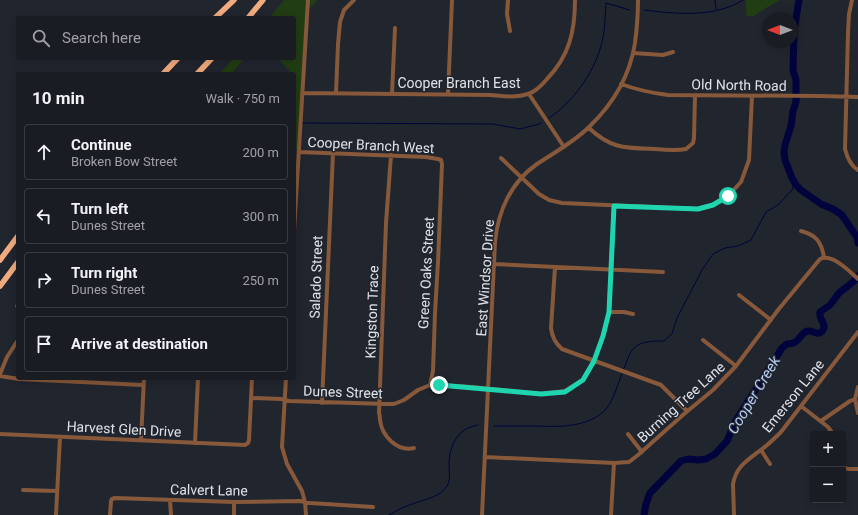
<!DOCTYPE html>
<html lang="en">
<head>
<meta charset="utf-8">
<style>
	body { margin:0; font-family:Roboto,sans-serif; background:#22252a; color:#f1f3f6 }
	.controls { position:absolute; right:12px; bottom:12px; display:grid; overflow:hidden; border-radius:4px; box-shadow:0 2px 10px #0003 }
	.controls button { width:36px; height:36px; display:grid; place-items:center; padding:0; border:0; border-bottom:1px solid #373a40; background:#191c22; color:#f1f3f6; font:20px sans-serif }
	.compass { position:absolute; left:762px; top:12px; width:36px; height:36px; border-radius:50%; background:#191c22; box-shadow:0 2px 10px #0003; rotate:270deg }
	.stop { position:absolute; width:12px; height:12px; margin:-9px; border:3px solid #1fd5b0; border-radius:50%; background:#fff }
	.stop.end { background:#1fd5b0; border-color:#fff; box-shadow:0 1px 4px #0008 }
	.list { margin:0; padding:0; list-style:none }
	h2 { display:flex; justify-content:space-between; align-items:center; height:52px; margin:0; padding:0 16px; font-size:17px }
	h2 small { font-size:13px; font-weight:400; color:#9fa1a5 }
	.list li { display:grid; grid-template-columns:26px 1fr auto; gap:12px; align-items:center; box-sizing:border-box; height:56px; margin:0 8px 8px; padding:0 8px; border:1px solid #373a40; border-radius:4px }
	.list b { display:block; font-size:15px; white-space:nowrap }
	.list p { margin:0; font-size:13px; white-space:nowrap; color:#9fa1a5 }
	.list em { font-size:13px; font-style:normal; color:#9fa1a5 }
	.icon { flex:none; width:22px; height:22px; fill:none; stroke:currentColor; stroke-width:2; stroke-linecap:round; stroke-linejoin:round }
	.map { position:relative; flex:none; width:858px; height:515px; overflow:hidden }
	.search { position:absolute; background:#191c22; box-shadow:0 2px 10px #0003; left:16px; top:16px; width:280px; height:44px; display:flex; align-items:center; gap:10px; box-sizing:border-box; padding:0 14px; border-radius:4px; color:#9fa1a5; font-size:15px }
	.panel { position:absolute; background:#191c22; box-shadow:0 2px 10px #0003; left:16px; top:72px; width:280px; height:308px; border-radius:4px }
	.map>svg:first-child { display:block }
</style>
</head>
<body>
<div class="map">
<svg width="858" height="515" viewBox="0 0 858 515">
	<rect width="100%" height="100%" fill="#21252e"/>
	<!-- green -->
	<path fill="#213d13" d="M284,0H318L306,12L299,149L294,150V74H289V70L277,58H294V18H269Z
		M745,0H780L766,8L754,16H747C745,9 747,6 745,0Z
		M234,58H245L231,74H219Z"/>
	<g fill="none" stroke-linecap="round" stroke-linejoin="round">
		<!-- stream -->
		<path stroke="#00033c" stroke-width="1" d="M715,0L716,9
			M644,10C677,14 714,18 743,0
			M549,118C573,102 593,74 601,46C605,32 605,18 606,3L630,10
			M303,123L493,124L520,129L539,124L541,123
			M623,370C626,365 629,353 633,349C639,341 655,341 664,341L672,334L677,318L702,270L713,254L725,248L738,246L751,240L766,212L778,205L792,190L793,187L794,182
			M494,426C508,426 521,426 535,426C559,427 594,428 609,405C615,395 618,384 622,373
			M389,515C397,510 406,506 415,503C426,499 440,497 447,486C451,480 449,471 449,464C449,451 454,436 466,429C470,427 474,426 478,425"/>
		<!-- river -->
		<path stroke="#00033c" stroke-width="7" d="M799,0L794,31L793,70L796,80V102L793,111L791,126L785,145L784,152L785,160L792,178L796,185L801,190L821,204L833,209L842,215L854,233L857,237L858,243
			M644,515L646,504L650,493L681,461L688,459L698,460L706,459L715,454L727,441L735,422L782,348L787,344C789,344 791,344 793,343C799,342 801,332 808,331C813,330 818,337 823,330C827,324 818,319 820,312L830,305L839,293L853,282L858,276"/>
		<!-- minor -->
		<path stroke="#87583a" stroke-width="4" d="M508,0L507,14L510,31
			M852,0L849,14L848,33L845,149C847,157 851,166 858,170
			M633,53L663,55L673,52
			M621,84C637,90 652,93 668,95L820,96L858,97
			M302,93L491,95C503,96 516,98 528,94C535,92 542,85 547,79C569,56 575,32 575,0
			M336,93L338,44L340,22L344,10L354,0
			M392,94L395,28
			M448,94L452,0
			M529,94L564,147
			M589,128C611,149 626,148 655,149C665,150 677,151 686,149L693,143L694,138L695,95
			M299,152L426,157L438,159L441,160L442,164L438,262L435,313L433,371L430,385
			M391,155L386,223L379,413C380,415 380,417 380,420C382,436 397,452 414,448
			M501,158L539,194L549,200L562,203L698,209L713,205L728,196L741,182L749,160L752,96
			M294,231L308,0
			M801,231C816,235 821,241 824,257
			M494,264L663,272
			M555,267L551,328C552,337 555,343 562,349L661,385L687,411
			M739,295L771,320
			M17,306H18
			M609,312H624L633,314
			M703,340L736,366
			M0,374L7,357L18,340
			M0,376L19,379L143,385
			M286,378L282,447L287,464L302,491L305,502L306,515
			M858,387L855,399L858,413
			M251,398L281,399L289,401L387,404H394L404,400L418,390L430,385H439L472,387L541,394L565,391L583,380L594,361L603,336L609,312L614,206
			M322,403L333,153
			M801,406L828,427L833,434
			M821,421L850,401L855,399
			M0,434L245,445L248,443L249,440L252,378
			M628,434L642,452
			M141,440L144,378
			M195,443L198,378
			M761,450L770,464
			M485,457L614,463L629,462L638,455L684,414L713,390L736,366L778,310L820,259C832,253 849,271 858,279
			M843,467L848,469H858
			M23,490L57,491
			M170,500L171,515
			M56,515L60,437
			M110,515L111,501L112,499L115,498L234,502L300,501L310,503L373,507
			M234,515V502
			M482,515L495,242C498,211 511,182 537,164C555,152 574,142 589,127C613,104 630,75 635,43C637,28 638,14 638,0
			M611,515L614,463
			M734,515L733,484C736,466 749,459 762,449C769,444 775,438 781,432L858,332"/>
		<!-- highway -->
		<path stroke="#f2ab7f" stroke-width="5.5" d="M215,18L234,0
			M248,18L263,0
			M163,74L178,58
			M197,74L212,58
			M0,260L18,236
			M0,286L18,262"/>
	</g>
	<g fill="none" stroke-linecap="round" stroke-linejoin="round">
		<!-- route -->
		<path stroke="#1fd5b0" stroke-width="5" d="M439,385L541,394L565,392L583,380L594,361L603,336L609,312L614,206L698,209L713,205L728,196"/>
	</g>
	<g text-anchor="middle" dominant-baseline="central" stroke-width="3" stroke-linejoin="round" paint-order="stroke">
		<!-- street labels -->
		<g font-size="14" fill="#dfe2e8" stroke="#21252e">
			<text x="459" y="83">Cooper Branch East</text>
			<text transform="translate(739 85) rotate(1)">Old North Road</text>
			<text transform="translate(371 145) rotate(3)">Cooper Branch West</text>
			<text transform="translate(426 273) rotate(-87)">Green Oaks Street</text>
			<text transform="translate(316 277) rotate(-88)">Salado Street</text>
			<text transform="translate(485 278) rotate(-86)">East Windsor Drive</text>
			<text transform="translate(372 312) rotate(-88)">Kingston Trace</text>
			<text transform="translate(343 392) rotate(2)">Dunes Street</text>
			<text transform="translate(793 396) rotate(-51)">Emerson Lane</text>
			<text transform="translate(681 402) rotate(-42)">Burning Tree Lane</text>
			<text transform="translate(124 429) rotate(3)">Harvest Glen Drive</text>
			<text transform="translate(209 490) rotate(1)">Calvert Lane</text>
		</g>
		<!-- water labels -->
		<g font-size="15" font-style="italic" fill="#b8cef2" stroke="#21252e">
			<text transform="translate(754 395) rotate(-59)">Cooper Creek</text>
		</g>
	</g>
</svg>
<div class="controls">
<button>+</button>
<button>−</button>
</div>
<svg class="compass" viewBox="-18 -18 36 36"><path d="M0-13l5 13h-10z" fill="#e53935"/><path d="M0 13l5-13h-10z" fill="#9fa1a5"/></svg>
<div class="stop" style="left:728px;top:196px"></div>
<div class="stop end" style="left:439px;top:385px"></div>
<div class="search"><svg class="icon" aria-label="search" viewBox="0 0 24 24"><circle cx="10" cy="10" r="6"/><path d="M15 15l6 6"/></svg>Search here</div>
<section class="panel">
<h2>10 min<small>Walk · 750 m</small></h2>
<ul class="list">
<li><svg class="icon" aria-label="ahead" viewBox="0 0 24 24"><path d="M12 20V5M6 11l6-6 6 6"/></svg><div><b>Continue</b><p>Broken Bow Street</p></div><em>200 m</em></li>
<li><svg class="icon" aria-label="left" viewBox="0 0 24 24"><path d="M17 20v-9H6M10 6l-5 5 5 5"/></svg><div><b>Turn left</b><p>Dunes Street</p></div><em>300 m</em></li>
<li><svg class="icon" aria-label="right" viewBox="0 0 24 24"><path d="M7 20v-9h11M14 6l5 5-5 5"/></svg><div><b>Turn right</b><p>Dunes Street</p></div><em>250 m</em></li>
<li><svg class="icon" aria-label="arrive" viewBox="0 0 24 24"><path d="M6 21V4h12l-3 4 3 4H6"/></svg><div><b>Arrive at destination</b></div></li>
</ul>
</section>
</div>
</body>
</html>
